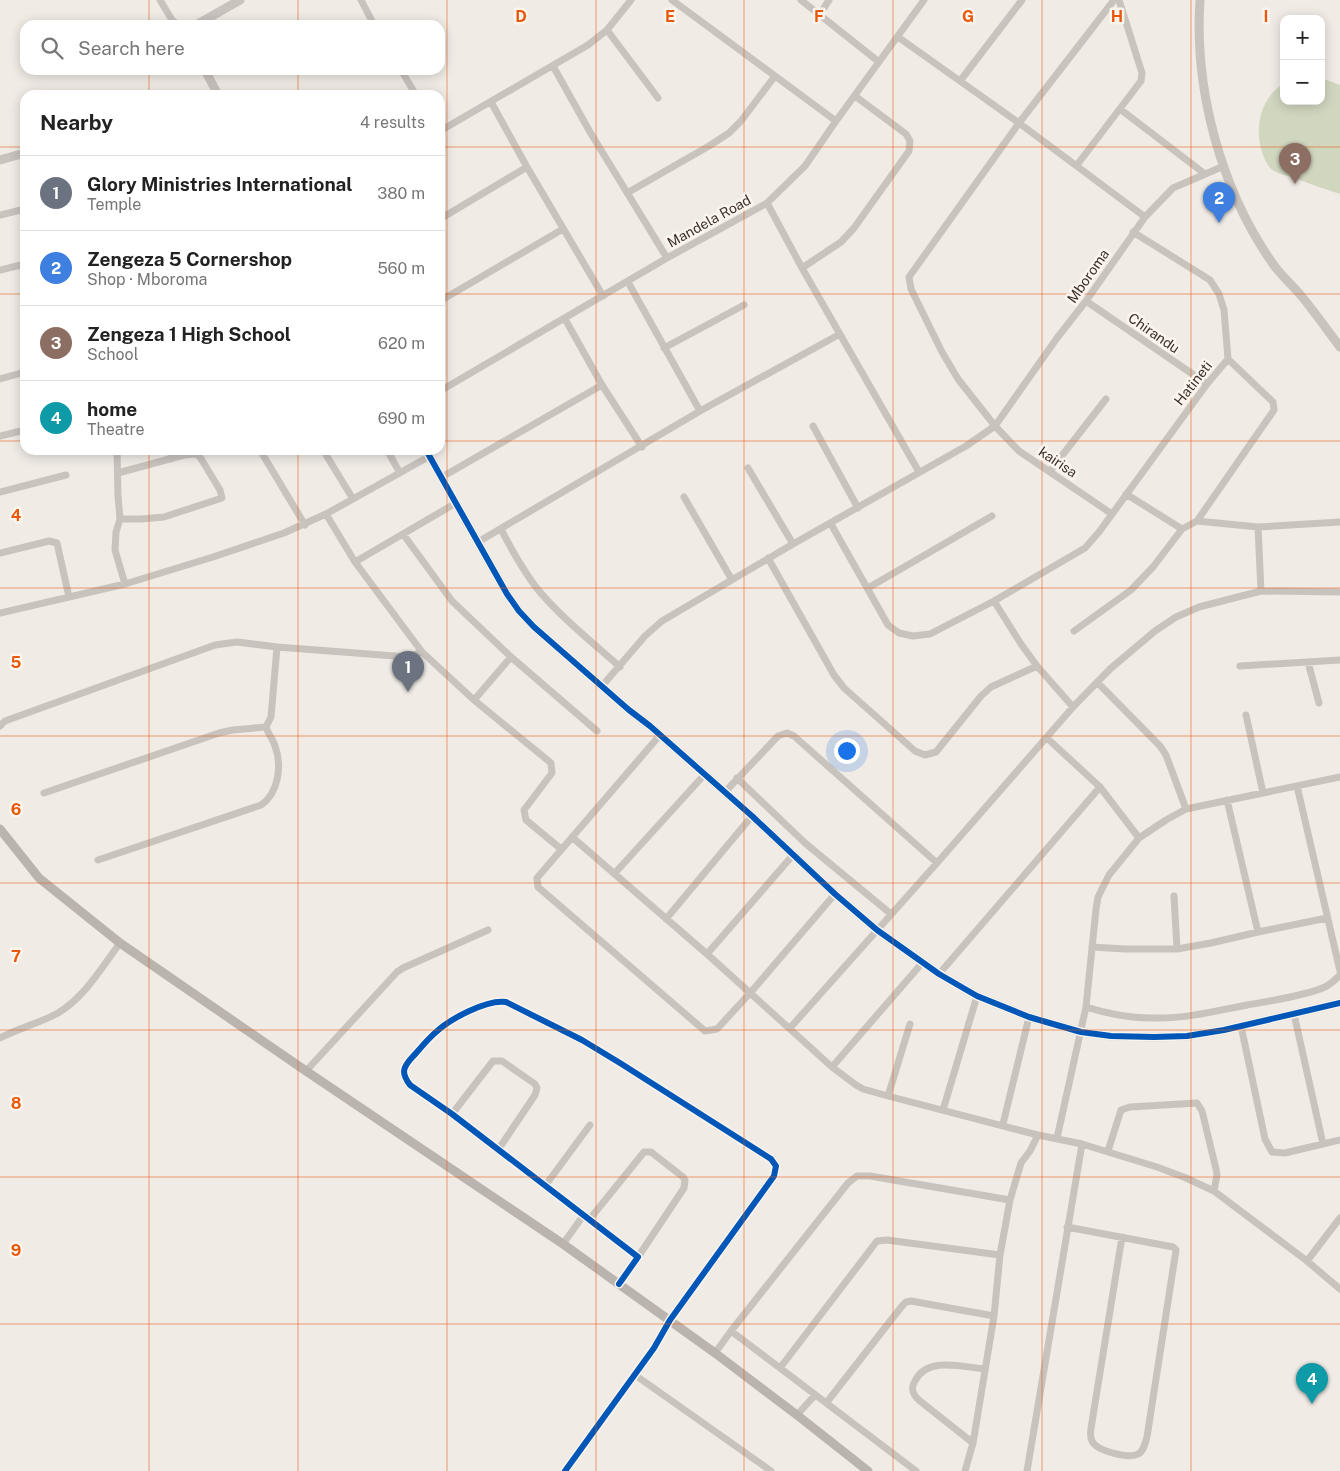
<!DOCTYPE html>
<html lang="en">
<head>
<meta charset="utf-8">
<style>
	body { margin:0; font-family:"Public Sans",sans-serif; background:#f6f6f6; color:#222 }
	.controls { position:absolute; right:15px; top:15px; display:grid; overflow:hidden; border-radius:10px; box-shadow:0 2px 12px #0003 }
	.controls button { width:45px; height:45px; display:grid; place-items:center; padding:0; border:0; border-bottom:1px solid #e0e0e0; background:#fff; color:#222; font:25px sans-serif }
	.you { position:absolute; left:846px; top:750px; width:18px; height:18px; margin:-12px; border:4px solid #fff; border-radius:50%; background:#1a73e8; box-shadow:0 0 0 8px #1a73e833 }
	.badge { display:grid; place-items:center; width:32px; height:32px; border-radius:50%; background:#1a73e8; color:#fff; font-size:16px; font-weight:700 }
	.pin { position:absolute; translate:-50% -41px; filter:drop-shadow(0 1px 2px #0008) }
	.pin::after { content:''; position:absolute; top:26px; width:18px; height:15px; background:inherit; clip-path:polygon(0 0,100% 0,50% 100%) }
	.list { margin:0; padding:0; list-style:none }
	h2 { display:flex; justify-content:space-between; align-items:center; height:65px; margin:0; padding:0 20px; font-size:21px }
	h2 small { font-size:16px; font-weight:400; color:#767676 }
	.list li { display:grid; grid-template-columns:32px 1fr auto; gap:15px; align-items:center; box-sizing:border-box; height:75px; padding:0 20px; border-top:1px solid #e0e0e0 }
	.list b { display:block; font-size:19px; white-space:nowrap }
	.list p { margin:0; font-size:16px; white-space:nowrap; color:#767676 }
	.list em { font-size:16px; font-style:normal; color:#767676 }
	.icon { flex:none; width:28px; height:28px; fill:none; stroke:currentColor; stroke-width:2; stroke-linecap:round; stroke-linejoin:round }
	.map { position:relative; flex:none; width:1340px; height:1471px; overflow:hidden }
	.search { position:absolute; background:#fff; box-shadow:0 2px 12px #0003; left:20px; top:20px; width:425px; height:55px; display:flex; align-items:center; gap:12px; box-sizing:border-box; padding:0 18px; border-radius:15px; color:#767676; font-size:19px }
	.panel { position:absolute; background:#fff; box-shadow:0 2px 12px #0003; left:20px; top:90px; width:425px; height:365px; border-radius:15px }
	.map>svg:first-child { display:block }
</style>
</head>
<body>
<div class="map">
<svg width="1340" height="1471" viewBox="0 0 1340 1471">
	<rect width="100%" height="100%" fill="#f0ebe5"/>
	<!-- pitch -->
	<path fill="#d1d6bf" d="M1321,78L1340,85V194C1324,189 1308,183 1292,177C1286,175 1279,174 1274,171C1268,168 1264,158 1262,152C1254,126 1261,98 1284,83V101H1321Z"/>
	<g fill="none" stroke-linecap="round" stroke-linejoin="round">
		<!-- minor -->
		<path stroke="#c9c3be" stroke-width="7" d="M160,0L172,20L179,25
			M361,0L374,25
			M672,0L836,121
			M801,0L879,62
			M820,14L829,0
			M607,30L658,98
			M898,37L1019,123L1145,217
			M553,66L590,132L667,258
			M401,70L416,95
			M960,81L1022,0
			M491,102L527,167L603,296
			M1120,109L1205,174
			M440,131L588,45L607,30L631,0
			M1077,165L1141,81L1142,73L1119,0
			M627,193L709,146L729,133L741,121L775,76
			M767,203L802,268L919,472
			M0,215L25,209
			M440,219L527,167
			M802,268L841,242L854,228L909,151L910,141L906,134L855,96
			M0,270L25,264
			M628,282L700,411
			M440,301L563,229
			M1086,301L1207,384
			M565,319L602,385L642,447
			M664,348L744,305
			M0,379L25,372
			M440,391L667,258L767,203L805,166L836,121L924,0
			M813,426L858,508
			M0,436L25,430
			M117,450L118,496L120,519L116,532L115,550L125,584
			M171,450V459
			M260,450L305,525
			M323,450L353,499
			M387,450L400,473
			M748,468L793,544
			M1050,471L1106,399
			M118,473L184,455L196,454L200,457L220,490L222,498L219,499L164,517L141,519H120
			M442,477L602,385
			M0,492L66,475
			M1126,494L1182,529
			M684,497L732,580
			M326,514L355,562L422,652L474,700L551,763L552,773L524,810L526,820L561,849
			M1112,514L1019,451L995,426L958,379L942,352L911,289L909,277L1019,123L1114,0
			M1197,521L1274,410L1273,402L1228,359
			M831,524L888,625L899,633L913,636L930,634L994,601L1085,548L1099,532L1207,384L1228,359L1224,310L1219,294L1210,280L1133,232
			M1258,527L1261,591
			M501,529C511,549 522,568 535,586C558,615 592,642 620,667
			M403,534L452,601L511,657L597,731
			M478,542L700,411L840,334
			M0,553L49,541L57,543L69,597
			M768,558L834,675L844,688L915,751L925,755L936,752L981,696L991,687L1037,666
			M355,562L456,503
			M868,588L992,516
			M994,601L1021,644L1037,666L1073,707
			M0,613L125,584L213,557L284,533L326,514L430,456
			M1074,631L1131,590L1153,567L1182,529L1197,521L1258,527L1340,522
			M1308,662L1319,703
			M1240,666L1340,660
			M1098,683L1160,746L1166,755L1186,809
			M602,686L645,636L662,621L793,544L966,446L995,426L1057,338L1086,301L1145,217L1173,188L1224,166
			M474,700L511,657
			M1246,715L1263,793
			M0,726L5,721L215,645L237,642L277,647L408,657L422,652
			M660,735L537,878L538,887L705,1031L717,1029L751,992L835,894
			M1047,738L1100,787L1139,838
			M737,778L805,843L891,914
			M1297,786L1340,971
			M725,792L778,736L787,733L794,736L937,863
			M44,793L219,733L233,730L266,727L271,717L277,647
			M1227,800L1258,932
			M572,837L707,954L832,1067L856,1085L863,1089L888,1096L1038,1135L1082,1144L1157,1167L1186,1178L1214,1191L1307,1261L1340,1289
			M98,860L261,805C279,793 282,765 275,746C273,739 268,734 266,727
			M615,873L705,774
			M1174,896L1177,949
			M666,919L752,816
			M1092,947L1125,949H1177L1211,943L1258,932L1327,918
			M707,954L793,855
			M939,974L1100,787
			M1086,1007C1108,1014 1129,1018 1153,1018C1184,1019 1216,1011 1247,1005C1269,1001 1305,996 1325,987C1331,984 1335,980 1340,975
			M1294,1014L1323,1144
			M1241,1026L1265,1139L1272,1152L1285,1153L1340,1140
			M790,1028L937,863L1073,707L1110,669L1155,631L1176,617L1199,607L1261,591L1340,592
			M0,1038C19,1028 40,1023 58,1013C85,997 102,967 120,943
			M832,1067L923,962
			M306,1071L397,972L403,968L488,930
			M888,1096L910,1024
			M943,1110L977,996
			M452,1114L493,1061H502L535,1084L537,1088L535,1095L498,1150
			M1003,1124L1029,1017
			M1057,1138L1086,1007L1096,909L1098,897L1109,875L1139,838L1166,820L1186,809L1340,777
			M1108,1151L1121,1110L1130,1107L1197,1103L1202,1111L1216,1169L1217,1175L1214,1191
			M545,1186L590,1125
			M589,1220L644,1152H651L683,1177L685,1180L684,1188L638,1257
			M1067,1227L1173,1247L1176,1250L1147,1437C1145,1443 1144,1451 1138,1454C1129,1459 1096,1451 1092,1441C1089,1436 1091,1428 1092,1422L1122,1237
			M563,1244L583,1216
			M1307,1261L1340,1218
			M731,1331L848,1183L857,1176H870L1010,1200
			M715,1353L731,1331L916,1471
			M780,1368L877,1241L887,1240L1000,1255
			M635,1375L771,1471
			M827,1402L902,1306L906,1302L911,1301L994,1316
			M797,1415L815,1395
			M973,1443L920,1401C913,1395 910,1389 915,1381C927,1356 963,1367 984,1369
			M565,1471L654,1348L670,1320L774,1176L776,1166L771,1159L620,1063L582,1040L506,1002C487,999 450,1019 436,1032C429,1038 423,1045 417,1052C412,1058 405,1063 404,1071C404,1077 407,1081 410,1085L452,1114L638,1257L619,1284
			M965,1471L973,1443L994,1316L1000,1255L1010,1200L1021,1163L1030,1151L1038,1135
			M1027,1471L1082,1144"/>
		<!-- tertiary -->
		<path stroke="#c9c3be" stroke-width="9" d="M1200,0C1194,90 1221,190 1273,264C1281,276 1294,286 1303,298C1316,314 1328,331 1340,347
			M196,25L240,0
			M205,70L218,95
			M0,160L25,153
			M426,450L507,594L519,611L534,627L629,710L650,726L752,816L835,894L877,930L939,974L977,996L1029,1017L1081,1032L1111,1036L1154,1037L1187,1036L1224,1030L1340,1003"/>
		<!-- secondary -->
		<path stroke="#bab3ae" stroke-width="9" d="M0,829L39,878L120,943L306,1071L563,1244L715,1353L797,1415L868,1471"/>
		<!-- cycleway casing -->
		<g stroke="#fbf5ee" stroke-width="9">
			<path id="cycleway" d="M426,450L507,594L519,611L534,627L629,710L650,726L752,816L835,894L877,930L939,974L977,996L1029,1017L1081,1032L1111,1036L1154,1037L1187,1036L1224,1030L1340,1003
				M565,1471L654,1348L670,1320L774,1176L776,1166L771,1159L620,1063L582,1040L506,1002C487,999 450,1019 436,1032C429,1038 423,1045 417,1052C412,1058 405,1063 404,1071C404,1077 407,1081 410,1085L452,1114L638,1257L619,1284"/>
		</g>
		<!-- cycleway -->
		<use href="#cycleway" stroke="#0057b8" stroke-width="6"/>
	</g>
	<!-- grid -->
	<path fill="none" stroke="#e8590c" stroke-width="1" stroke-opacity="0.55" d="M149,0V25M298,0V25M447,0V1471M596,0V1471M744,0V1471M893,0V1471M1042,0V1471M1191,0V1471M149,70V95M298,70V95M0,147H25M440,147H1340M0,294H25M440,294H1340M0,441H25M440,441H1340M149,450V1471M298,450V1471M0,588H1340M0,736H1340M0,883H1340M0,1030H1340M0,1177H1340M0,1324H1340"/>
	<g text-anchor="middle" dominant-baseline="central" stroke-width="5" stroke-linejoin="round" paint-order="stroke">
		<!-- street labels -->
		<g font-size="14" fill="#3b302b" stroke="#fbf5ee">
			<text transform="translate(709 221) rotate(-29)">Mandela Road</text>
			<text transform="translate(1088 276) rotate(-55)">Mboroma</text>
			<text transform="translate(1154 333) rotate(35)">Chirandu</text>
			<text transform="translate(1193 383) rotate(-52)">Hatineti</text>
			<text transform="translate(1058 462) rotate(34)">kairisa</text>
		</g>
	</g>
	<g font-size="16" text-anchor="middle" font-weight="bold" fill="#e8590c" stroke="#fbf5ee" stroke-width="5" stroke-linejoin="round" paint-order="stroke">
		<text x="521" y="22">D</text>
		<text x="670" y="22">E</text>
		<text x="819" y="22">F</text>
		<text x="968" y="22">G</text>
		<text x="1117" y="22">H</text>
		<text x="1266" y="22">I</text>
		<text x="16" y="521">4</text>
		<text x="16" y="668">5</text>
		<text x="16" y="815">6</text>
		<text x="16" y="962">7</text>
		<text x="16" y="1109">8</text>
		<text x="16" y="1256">9</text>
	</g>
</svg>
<div class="controls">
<button>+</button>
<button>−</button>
</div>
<div class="you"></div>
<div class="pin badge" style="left:408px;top:692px;background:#6b7280">1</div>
<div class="pin badge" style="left:1219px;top:223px;background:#3f7fe0">2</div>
<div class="pin badge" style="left:1295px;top:184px;background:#8d6e63">3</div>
<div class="pin badge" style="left:1312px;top:1404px;background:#0f9aa8">4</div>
<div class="search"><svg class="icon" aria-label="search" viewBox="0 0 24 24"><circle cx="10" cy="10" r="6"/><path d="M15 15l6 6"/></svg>Search here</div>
<section class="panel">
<h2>Nearby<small>4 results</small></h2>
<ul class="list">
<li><span class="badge" style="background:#6b7280">1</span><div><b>Glory Ministries International</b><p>Temple</p></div><em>380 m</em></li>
<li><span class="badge" style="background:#3f7fe0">2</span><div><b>Zengeza 5 Cornershop</b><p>Shop · Mboroma</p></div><em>560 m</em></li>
<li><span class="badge" style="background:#8d6e63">3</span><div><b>Zengeza 1 High School</b><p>School</p></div><em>620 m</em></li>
<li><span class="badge" style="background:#0f9aa8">4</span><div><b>home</b><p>Theatre</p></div><em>690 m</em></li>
</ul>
</section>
</div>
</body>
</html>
